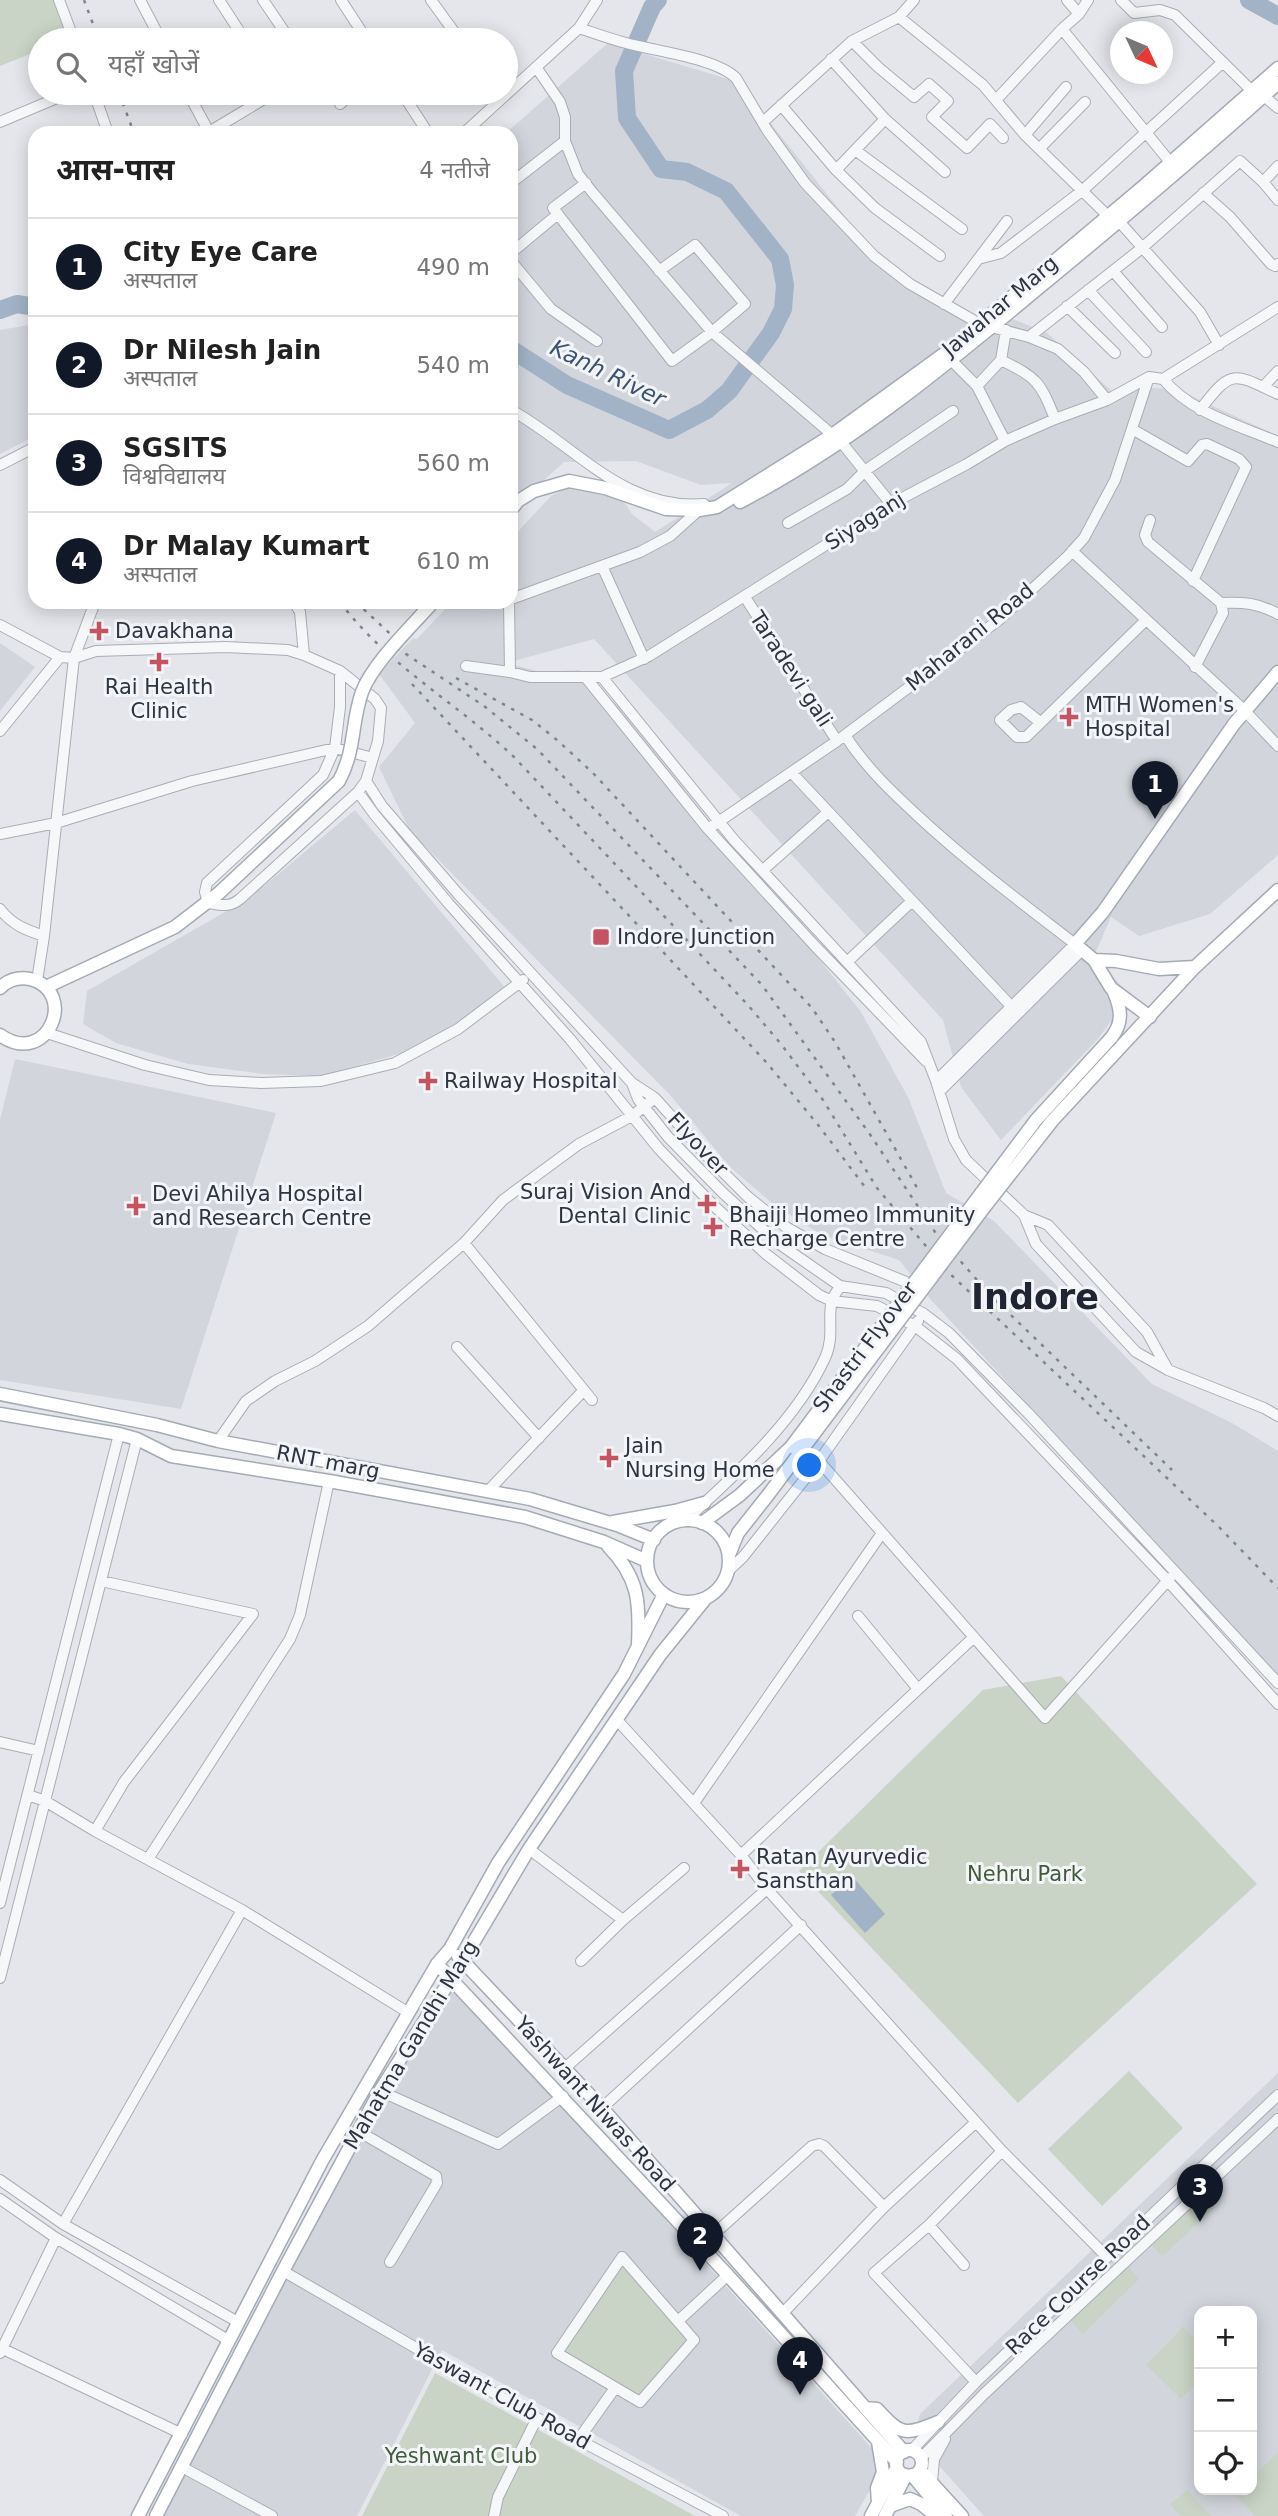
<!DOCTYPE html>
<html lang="hi">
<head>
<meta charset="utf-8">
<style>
	body { margin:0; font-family:"DejaVu Sans","Noto Sans Devanagari",sans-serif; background:#f2f2f2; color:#222 }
	.controls { position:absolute; right:21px; bottom:21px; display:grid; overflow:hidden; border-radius:14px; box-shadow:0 4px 18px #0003 }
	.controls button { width:63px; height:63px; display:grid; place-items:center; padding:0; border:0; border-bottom:2px solid #e0e0e0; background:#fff; color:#222; font:35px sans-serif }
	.compass { position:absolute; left:1110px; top:21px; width:63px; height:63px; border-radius:50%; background:#fff; box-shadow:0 4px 18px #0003; rotate:134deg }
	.you { position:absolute; left:810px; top:1466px; width:24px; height:24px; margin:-18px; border:5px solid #fff; border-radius:50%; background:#1a73e8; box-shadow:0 0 0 10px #1a73e833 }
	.badge { display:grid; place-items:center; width:46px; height:46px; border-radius:50%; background:#111827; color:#fff; font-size:23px; font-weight:700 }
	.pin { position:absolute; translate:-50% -58px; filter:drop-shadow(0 2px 4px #0008) }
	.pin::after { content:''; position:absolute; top:37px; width:24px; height:21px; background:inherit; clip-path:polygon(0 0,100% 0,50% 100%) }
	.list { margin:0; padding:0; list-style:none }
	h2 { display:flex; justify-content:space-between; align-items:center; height:91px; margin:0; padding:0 28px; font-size:30px }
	h2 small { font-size:23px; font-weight:400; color:#767676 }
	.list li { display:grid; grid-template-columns:46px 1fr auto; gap:21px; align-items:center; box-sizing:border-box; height:98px; padding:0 28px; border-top:2px solid #e0e0e0 }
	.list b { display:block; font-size:26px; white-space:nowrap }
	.list p { margin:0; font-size:23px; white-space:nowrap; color:#767676 }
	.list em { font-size:23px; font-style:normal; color:#767676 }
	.icon { flex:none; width:38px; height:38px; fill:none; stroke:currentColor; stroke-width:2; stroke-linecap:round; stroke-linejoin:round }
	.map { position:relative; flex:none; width:1278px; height:2516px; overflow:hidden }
	.search { position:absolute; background:#fff; box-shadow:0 4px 18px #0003; left:28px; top:28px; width:490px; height:77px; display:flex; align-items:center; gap:18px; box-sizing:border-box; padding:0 24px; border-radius:38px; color:#767676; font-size:26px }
	.panel { position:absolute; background:#fff; box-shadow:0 4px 18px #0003; left:28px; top:126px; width:490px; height:483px; border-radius:21px }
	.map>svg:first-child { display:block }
</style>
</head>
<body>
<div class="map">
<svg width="1278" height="2516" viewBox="0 0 1278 2516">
	<rect width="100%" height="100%" fill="#e4e6eb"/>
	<!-- built -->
	<path fill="#d2d5dc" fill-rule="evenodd" d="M608,43L738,82L873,252L937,296L982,323L998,313L1047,333L1114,393L1131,387L1176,389L1278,436V855L1210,914L1139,936L1111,917L1094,956L1123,988L1126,1002L1096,1041L1001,1140L961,1087L943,1020L594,639L506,663L541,672L579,670L621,709L861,1012L908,1097L946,1193L994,1221L1152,1384L1232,1423L1278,1451V1675L932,1301L899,1260L822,1235L773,1204L730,1167L671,1096L410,831L379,767L415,723L379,674L413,638L417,639L452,602H511V539L551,496L590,478L613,486L632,514L655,532L732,483L701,485L636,461L564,462L511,510V133H506Z
		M35,324V436L0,454V330Z
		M0,643L35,667L0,711Z
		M355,810L507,990L457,1024L402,1053L321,1076L263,1074L188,1064L116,1043L83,1024L87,991L232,908L264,886Z
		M15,1059L276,1113L181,1409L0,1380V1120Z
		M453,1982L885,2463L855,2516H741L442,2350L357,2516H152L316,2202Z
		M1278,2073V2516H984L925,2450L915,2433L920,2414ZM1199,2311H1252V2490H1199Z"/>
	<!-- green -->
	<path fill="#c9d4c6" d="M0,0H59L72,37L63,40H40V50L0,66Z
		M1061,1676L1257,1884L1018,2103L799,1871L983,1690Z
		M1129,2071L1183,2128L1102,2206L1048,2149Z
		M1197,2190L1214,2208L1162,2257L1146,2238Z
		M622,2257L694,2340L640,2402L557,2353Z
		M1123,2260L1139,2279L1083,2334L1065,2315Z
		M1183,2327L1199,2343V2380L1181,2399L1146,2365Z
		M435,2373L695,2516H362Z
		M1278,2452V2516H1255L1234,2494L1239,2490H1252V2478Z
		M1187,2490L1211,2516H1181L1170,2504Z"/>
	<!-- water -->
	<path fill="#a2b3c7" d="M852,1876L885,1914L865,1933L831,1895Z"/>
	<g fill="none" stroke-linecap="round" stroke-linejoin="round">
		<!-- river -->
		<path stroke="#a2b3c7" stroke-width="18" d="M1249,0L1278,16
			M0,310L17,304L35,307
			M511,349L567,385L669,430L707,410L729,391L771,333L783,309L785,285L780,259L726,191L687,172L661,169L627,118L624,71L652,7L658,0"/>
		<!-- minor casing -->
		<g stroke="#a9adb5" stroke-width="12">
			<path id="minor" d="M59,0L74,40
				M140,0L161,40
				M219,0L245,40
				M263,0L290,40
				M341,0L367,40
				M431,0L460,40
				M1067,0L1079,14
				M1121,0L1134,13L1160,10L1175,15L1252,91
				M899,17L983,85L1025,135L1108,216
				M579,28C594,33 610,39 626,43C655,51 716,58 736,78L767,130L805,183L874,256L910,284L980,324L1029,337L1058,349L1084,372L1107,400
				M1062,29L1174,167
				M353,40L363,34
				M852,41L878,67L914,97L929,84L948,101L932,117L967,148L990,124L1003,138
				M831,59L885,119L945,172
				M536,67L560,102L565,117V141L578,174L593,193L712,332L842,443L891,504
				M94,93L108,133
				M188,93L209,132L274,93
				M402,93L428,133
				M1260,93L1278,108
				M996,100L1062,29L1079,14L1088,0
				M340,104L352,93
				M781,105L836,170L875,208L940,256
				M0,122L69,93
				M763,122L852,41L899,17L914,0
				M464,133L579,28L597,0
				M1025,135L1066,87
				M1040,148L1085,102
				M855,150L962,229
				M836,170L885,119
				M1263,182L1278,166
				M511,183L565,141
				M586,183L553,208L672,361L712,332L745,304L695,245L659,271
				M1203,193L1230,217L1271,264L1275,266L1278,264
				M1116,218L1200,312L1219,345
				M511,253L558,214
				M978,259L1001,253L1083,190L1223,62
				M511,261L551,309L597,341
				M1113,271L1162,327
				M1088,290L1146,352
				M944,304L1007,221
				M1067,306L1115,353
				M1029,337L1142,248L1240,161L1263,182L1278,200
				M947,356L977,386L1005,441
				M1001,360C1037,378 1040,381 1055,419
				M1163,379C1191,413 1238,425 1278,442
				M977,386L1001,360L1006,330
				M1263,387L1278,371
				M511,410C575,445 624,511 704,504
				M1200,410C1232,368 1233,373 1278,394
				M1132,429L1188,461L1202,445L1207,444L1239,459L1246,467L1193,581
				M0,465L35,447
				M1150,520L1145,535L1148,542L1221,603L1223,613L1195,667
				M788,523L847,489L866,470L953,411
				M1072,551L1245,711L1278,746
				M602,566L644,659
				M745,597L837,741
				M511,599L640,552L670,536L699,510
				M294,602L300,612L304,655
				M509,602L510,672L530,677H602L649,656L891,504L967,464L1005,441L1055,419L1107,400L1149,377L1163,379L1278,307
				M1221,603C1244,602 1258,603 1278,614
				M0,625L60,657L74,658L96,651L226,647L288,650L304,655L340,671L375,699L381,708L378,741L366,781L358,792L240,899C229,908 220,905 208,903L205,892L207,883L323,775L335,748L340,707V671
				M466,666L510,672
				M602,677L734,840L921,1042L936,1081L954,1139L966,1160L1024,1215L1048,1225L1147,1332L1168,1370
				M587,679L708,829L815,946L926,1061
				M1040,722L1021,707L1011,710L1000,720L1017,737H1026L1145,621
				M0,731L60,657
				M845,735C865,767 893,793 920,818C970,864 1022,903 1075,944L936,1081
				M792,773L1011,1006
				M366,781L382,806L459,895L632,1083L638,1099L668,1137L723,1193L778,1243L840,1286L886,1293L924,1314L949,1333L1028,1413L1278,1683
				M358,792L374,814L449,904L570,1039L659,1149L712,1204L766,1254L819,1295L832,1301L877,1306L915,1326L957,1359L1167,1580L1278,1704
				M708,829L837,741L1000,619L1067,557L1084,538L1115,480L1149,377
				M0,834L56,823L192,781L335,748L373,758
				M763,870L827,813
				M0,909C12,925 26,930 44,936
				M847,962L912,901
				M37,981L44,936L74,658L95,602
				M47,1033L145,1065L209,1080L261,1083L321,1081L395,1063L458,1029L523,980
				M632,1083L655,1098L707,1156L748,1197L786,1227L825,1249L911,1284
				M940,1091L1082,950
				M1024,1215L1036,1244L1136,1352L1168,1370L1264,1408L1278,1416
				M464,1243L592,1400
				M457,1347L539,1438
				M218,1441L246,1401L275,1381L315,1361L368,1326L464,1243L503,1200L579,1144L632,1116L655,1098
				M819,1461L1045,1718L1170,1578
				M488,1491L584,1390
				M686,1520C736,1474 796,1421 825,1358C835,1336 827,1317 832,1300C834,1295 838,1290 840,1286
				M728,1571L743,1557L819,1461L918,1321
				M858,1616L918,1689
				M617,1720L741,1855L767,1889L1002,2151L1107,2257
				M0,1742L39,1751
				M28,1795L45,1801L95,1831L242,1910L409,2013
				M694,1803L882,1533
				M95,1831L124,1782L253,1614L101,1581
				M529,1849L623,1920
				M741,1855L974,1637
				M148,1859L290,1639L300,1615L329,1481
				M0,1903L119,1434
				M581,1961L623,1920L684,1868
				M0,1978L137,1439
				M565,2068L767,1889
				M380,2091L498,2144L563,2096
				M602,2108L801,1925
				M358,2131L436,2176L437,2183L390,2262
				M0,2180L63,2224L238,2322
				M0,2199L56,2238L228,2340
				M63,2224L242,1910
				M929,2225L964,2265
				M713,2235L812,2146L819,2144L824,2146L884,2207
				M622,2257L694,2340L640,2402L557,2353Z
				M283,2271L537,2418L723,2516
				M782,2314L884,2207L976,2122
				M678,2321L728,2275
				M3,2349L182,2434
				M0,2353L56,2238
				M976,2382L874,2273L929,2225L1002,2151
				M578,2440L615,2388
				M911,2451L976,2382L1278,2095
				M921,2458L984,2394L1278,2119
				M182,2467L272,2516
				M932,2482L934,2459L945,2439
				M494,2516L498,2497L537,2418"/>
		</g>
		<!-- major casing -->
		<g stroke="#a4abb5" stroke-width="15">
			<path id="major" d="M740,502C851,444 945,366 1041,286C1121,220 1201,153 1278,83
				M511,510L518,501L534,491L569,481L605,488L666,509L699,510L717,507L832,435L945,353L1145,185L1278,68
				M1094,960L1116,961L1159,969L1195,967
				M46,987L175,927L219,893
				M0,988C8,980 19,977 30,979C79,991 48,1069 0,1035
				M1150,1017L1111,988L1094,960L1075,944L1103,912L1234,724L1278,672
				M1111,1038C1124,1022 1121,1008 1113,990
				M1116,1052L1195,967L1278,890
				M0,1394L157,1425L218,1441L530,1499L617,1525L654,1540
				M0,1414L119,1434L137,1439L171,1456L329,1481L525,1517L604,1542L647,1561
				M647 1561a41 41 0 1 1 82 0a41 41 0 1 1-82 0Z
				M613,1522L675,1511L704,1503
				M702,1523L740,1495L791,1447
				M608,1546C639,1578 640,1602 638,1645
				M729,1555L738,1533L768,1495
				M458,1956L602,2108L904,2452
				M437,1964L724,2271L897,2462
				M865,2408L877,2409C901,2435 904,2436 938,2422
				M878,2442L883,2472L877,2488L878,2503
				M896 2463a13 13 0 1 1 26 0a13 13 0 1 1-26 0Z
				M920,2470L962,2516
				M912,2475L946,2516
				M890,2506L910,2499L921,2504L936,2516
				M138,2516L322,2161L437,1964L450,1949L498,1863L624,1674L664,1594
				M156,2516L283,2271L380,2091L463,1960L529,1849L660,1655L706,1598
				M871,2516L897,2467
				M885,2516L906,2475"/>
		</g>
		<!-- minor -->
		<use href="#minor" stroke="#f6f7f9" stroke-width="10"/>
		<!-- major -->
		<use href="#major" stroke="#fff" stroke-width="12"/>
		<!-- rail -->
		<path stroke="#7f8693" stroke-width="2.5" stroke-dasharray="3.5 7" stroke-linecap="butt" d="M84,0L99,40
			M119,93L134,133
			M340,602C387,665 457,703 514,757L747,1004L781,1044L823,1100L877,1188L947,1271L1219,1527L1278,1588
			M356,602L400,643
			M388,642L484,706L537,749L762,985L869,1133L935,1232L991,1296L1172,1470
			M456,678L532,720L557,740L593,773L812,1008L835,1042L920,1193
			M412,684L767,1063L819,1126L868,1191"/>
		<!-- major-bridge casing -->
		<g stroke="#a4abb5" stroke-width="15" stroke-linecap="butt">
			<path id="major-bridge" d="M219,893L339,781C356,749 351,723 362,692C373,663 412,626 433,602
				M791,1447L1036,1120L1111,1038
				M768,1495L983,1209L1052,1121L1116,1052"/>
		</g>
		<!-- major-bridge -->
		<use href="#major-bridge" stroke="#fff" stroke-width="12"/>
	</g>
	<!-- markers -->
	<g fill="#c45462" stroke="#f4f5f8" stroke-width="2.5">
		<path d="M95.5 620.5h7v7h7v7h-7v7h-7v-7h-7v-7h7z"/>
		<path d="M155.5 651.5h7v7h7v7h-7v7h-7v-7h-7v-7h7z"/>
		<path d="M1065.5 706.5h7v7h7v7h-7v7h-7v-7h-7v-7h7z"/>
		<rect x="592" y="928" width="18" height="18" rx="3.5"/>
		<path d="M424.5 1070.5h7v7h7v7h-7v7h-7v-7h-7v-7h7z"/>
		<path d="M703.5 1193.5h7v7h7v7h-7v7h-7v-7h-7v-7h7z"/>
		<path d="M132.5 1195.5h7v7h7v7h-7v7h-7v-7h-7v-7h7z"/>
		<path d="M709.5 1216.5h7v7h7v7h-7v7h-7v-7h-7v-7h7z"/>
		<path d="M605.5 1447.5h7v7h7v7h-7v7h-7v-7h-7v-7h7z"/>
		<path d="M736.5 1858.5h7v7h7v7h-7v7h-7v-7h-7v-7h7z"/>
	</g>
	<g text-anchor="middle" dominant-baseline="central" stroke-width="6" stroke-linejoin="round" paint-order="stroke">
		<!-- street labels -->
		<g font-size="21" fill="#2d3442" stroke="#f4f5f8">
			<text transform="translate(1000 306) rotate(-40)">Jawahar Marg</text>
			<text transform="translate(865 521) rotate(-32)">Siyaganj</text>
			<text transform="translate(970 637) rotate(-39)">Maharani Road</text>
			<text transform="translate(791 669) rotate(57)">Taradevi gali</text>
			<text transform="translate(698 1144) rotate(47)">Flyover</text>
			<text transform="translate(865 1347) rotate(-53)">Shastri Flyover</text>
			<text transform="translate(328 1462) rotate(11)">RNT marg</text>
			<text transform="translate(411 2045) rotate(-59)">Mahatma Gandhi Marg</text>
			<text transform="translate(595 2104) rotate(48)">Yashwant Niwas Road</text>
			<text transform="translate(1078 2285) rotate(-44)">Race Course Road</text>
			<text transform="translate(502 2396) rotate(29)">Yaswant Club Road</text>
		</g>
		<!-- poi labels -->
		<g font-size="21" fill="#2d3442" stroke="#f4f5f8" text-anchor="start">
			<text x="115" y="631">Davakhana</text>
			<text x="159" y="687" text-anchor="middle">Rai Health<tspan x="159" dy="24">Clinic</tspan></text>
			<text x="1085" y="705">MTH Women's<tspan x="1085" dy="24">Hospital</tspan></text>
			<text x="617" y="937">Indore Junction</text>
			<text x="444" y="1081">Railway Hospital</text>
			<text x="691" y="1192" text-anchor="end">Suraj Vision And<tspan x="691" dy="24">Dental Clinic</tspan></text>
			<text x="152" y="1194">Devi Ahilya Hospital<tspan x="152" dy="24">and Research Centre</tspan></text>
			<text x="729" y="1215">Bhaiji Homeo Immunity<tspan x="729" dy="24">Recharge Centre</tspan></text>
			<text x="625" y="1446">Jain<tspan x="625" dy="24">Nursing Home</tspan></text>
			<text x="756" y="1857">Ratan Ayurvedic<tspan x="756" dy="24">Sansthan</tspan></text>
		</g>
		<!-- park labels -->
		<g font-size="21" fill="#405c3b" stroke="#f4f5f8">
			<text x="1025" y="1874">Nehru Park</text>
			<text x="461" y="2456">Yeshwant Club</text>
		</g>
		<!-- water labels -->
		<g font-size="23" font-style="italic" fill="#3a5273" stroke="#f4f5f8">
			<text transform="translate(608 373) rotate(26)">Kanh River</text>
		</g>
		<!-- town labels -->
		<g font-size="35" font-weight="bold" fill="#1f2533" stroke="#f4f5f8">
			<text x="1035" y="1297">Indore</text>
		</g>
	</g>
</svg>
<div class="controls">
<button>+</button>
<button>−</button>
<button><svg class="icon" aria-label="locate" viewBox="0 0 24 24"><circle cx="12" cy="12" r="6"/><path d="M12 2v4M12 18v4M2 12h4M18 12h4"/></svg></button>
</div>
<svg class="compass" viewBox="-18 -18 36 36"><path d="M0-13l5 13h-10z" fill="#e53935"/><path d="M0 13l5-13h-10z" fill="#767676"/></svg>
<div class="you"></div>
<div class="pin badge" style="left:1155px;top:819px">1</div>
<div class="pin badge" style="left:700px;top:2271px">2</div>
<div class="pin badge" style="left:1200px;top:2222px">3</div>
<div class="pin badge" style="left:800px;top:2395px">4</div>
<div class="search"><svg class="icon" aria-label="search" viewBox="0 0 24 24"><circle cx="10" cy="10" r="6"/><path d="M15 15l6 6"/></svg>यहाँ खोजें</div>
<section class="panel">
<h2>आस-पास<small>4 नतीजे</small></h2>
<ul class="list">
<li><span class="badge">1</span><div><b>City Eye Care</b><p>अस्पताल</p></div><em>490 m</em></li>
<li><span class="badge">2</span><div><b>Dr Nilesh Jain</b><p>अस्पताल</p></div><em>540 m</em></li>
<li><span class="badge">3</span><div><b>SGSITS</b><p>विश्वविद्यालय</p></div><em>560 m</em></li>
<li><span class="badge">4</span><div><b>Dr Malay Kumart</b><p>अस्पताल</p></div><em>610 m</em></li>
</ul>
</section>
</div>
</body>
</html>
